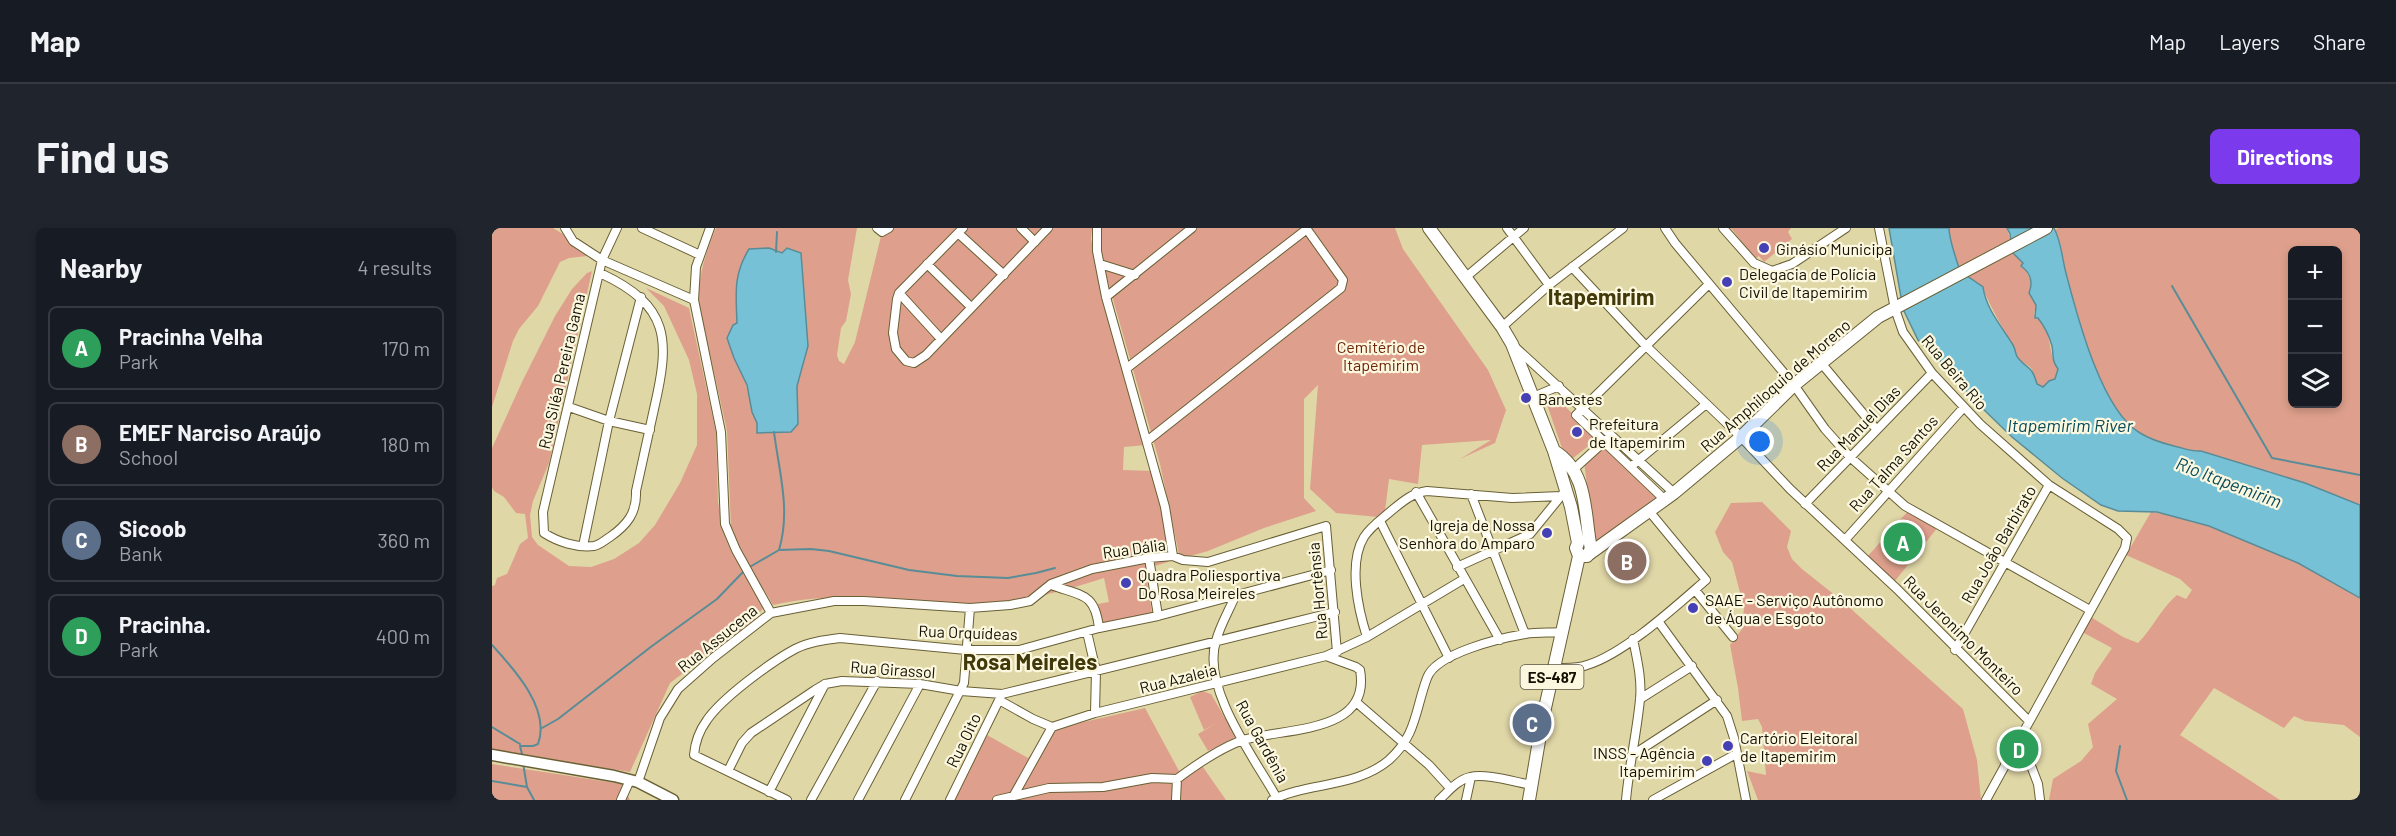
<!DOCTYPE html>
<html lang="en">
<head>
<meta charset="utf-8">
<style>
	body { margin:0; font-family:Barlow,sans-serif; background:#20242c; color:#f1f3f6 }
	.controls { position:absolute; right:18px; top:18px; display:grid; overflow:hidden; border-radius:9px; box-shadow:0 3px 9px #0003 }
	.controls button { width:54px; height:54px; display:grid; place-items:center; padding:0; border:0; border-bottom:2px solid #363941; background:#171b24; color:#f1f3f6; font:30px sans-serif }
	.you { position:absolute; left:1268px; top:214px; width:21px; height:21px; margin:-15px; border:4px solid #fff; border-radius:50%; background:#1a73e8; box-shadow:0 0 0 9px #1a73e833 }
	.badge { display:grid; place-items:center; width:39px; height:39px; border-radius:50%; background:#7c3aed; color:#fff; font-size:20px; font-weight:700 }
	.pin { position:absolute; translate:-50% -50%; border:3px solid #fff; box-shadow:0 2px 6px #0006 }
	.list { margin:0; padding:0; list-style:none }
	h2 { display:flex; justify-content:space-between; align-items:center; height:78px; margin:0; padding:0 24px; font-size:26px }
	h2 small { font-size:20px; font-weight:400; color:#9ea1a6 }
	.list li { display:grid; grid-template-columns:39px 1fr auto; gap:18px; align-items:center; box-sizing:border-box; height:84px; margin:0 12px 12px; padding:0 12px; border:2px solid #363941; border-radius:9px }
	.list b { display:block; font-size:22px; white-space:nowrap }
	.list p { margin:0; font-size:20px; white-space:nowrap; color:#9ea1a6 }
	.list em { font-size:20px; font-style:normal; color:#9ea1a6 }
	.icon { flex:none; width:33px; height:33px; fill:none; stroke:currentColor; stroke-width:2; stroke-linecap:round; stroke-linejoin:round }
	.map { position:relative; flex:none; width:1868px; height:572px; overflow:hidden; border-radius:9px }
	header { display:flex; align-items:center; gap:36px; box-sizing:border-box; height:84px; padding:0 30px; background:#171b24; border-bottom:2px solid #363941 }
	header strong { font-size:28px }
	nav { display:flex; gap:33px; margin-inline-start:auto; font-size:21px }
	.intro { display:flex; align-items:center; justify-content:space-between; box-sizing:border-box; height:144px; padding:0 36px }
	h1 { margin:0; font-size:42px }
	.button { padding:15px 27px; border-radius:9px; background:#7c3aed; color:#fff; font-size:21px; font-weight:700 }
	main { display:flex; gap:36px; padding:0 36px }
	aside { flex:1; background:#171b24; border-radius:9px; box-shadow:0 3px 9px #0003 }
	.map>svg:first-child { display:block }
</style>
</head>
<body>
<header>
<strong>Map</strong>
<nav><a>Map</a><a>Layers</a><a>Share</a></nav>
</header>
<div class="intro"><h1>Find us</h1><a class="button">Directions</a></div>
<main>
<aside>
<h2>Nearby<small>4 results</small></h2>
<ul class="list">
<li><span class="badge" style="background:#2e9e5b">A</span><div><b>Pracinha Velha</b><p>Park</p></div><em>170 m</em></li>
<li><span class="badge" style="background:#8d6e63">B</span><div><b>EMEF Narciso Araújo</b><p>School</p></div><em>180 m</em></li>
<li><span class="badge" style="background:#5c6f8a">C</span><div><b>Sicoob</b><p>Bank</p></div><em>360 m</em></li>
<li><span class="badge" style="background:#2e9e5b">D</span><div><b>Pracinha.</b><p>Park</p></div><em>400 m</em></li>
</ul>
</aside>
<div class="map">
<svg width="1868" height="572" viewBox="0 0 1868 572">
	<rect width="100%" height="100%" fill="#e0d7a7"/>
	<!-- green -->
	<path fill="#dea08c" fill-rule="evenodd" d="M0,0H61L105,27L77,30L68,34L46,78L27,101L21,113L0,179Z
		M224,0H365L356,52L359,66L354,93L349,100L345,127L347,133L352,136L363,114L391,0H600L599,11L604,36L654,217L632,219L631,242L662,243L674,300L677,330L676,334L653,341L660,385L610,396L606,376L617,374L612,350C571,363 530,375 487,376C458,377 428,372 400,370C360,368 320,368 281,377L245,317L239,299L235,203L206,72C207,46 214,24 224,0ZM277,20L291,25H309L316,118L305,158L304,176L265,195L260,184L241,97L245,95Z
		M609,0H903L911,21L996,142L1014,182L1003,215L968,231L999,212L930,217L926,256L897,251L893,283L886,289L844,285L818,261L826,157L812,171V270L824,283L772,300L716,323L688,331L668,236L614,47L610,25Z
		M1239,0H1299L1296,4L1300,11L1272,34L1267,28L1263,31Z
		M1457,0H1515L1519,16L1468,43C1464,30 1457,12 1457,0Z
		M1566,0H1868V277L1813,255L1709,224C1699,224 1692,220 1683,218C1671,215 1659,212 1648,206C1611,184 1586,92 1575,51C1571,35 1571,16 1563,2ZM1800,22H1846V176H1800Z
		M1520,24L1528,31L1540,55L1537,65L1544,77L1542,86C1563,105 1554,123 1566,141L1563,151L1551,159L1545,156C1543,151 1542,143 1538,139C1533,135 1527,133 1524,127C1514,105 1501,84 1491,61C1489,55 1479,50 1473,48Z
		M100,43L57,235L41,273L38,287L40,309L46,317L77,338L99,339L122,331L147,315L163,297L188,255L205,217V166L197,132L172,78L154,60L197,80L224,204L226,274L232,306L238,321L272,379L262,392L178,455L138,544L0,522V358L3,357L5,350L15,346L28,316L36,310L33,286L24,285L12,269L2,263L0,259V220L30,154L63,88L80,61L95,45Z
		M1058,167L1068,173L1105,211L1080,231L1070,220L1053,171Z
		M1112,216L1168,266L1103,316L1092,234Z
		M1270,274L1299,303L1295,319L1300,331L1310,341L1349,372L1471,481L1485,532L1489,572H1266L1255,543L1274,547L1270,499L1266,491L1250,493L1246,460L1238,417L1250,401L1252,380L1240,334L1231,324L1223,304L1239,275Z
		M1417,282L1446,299L1403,353L1375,329Z
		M1659,284L1689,289L1699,294L1717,298L1776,321L1806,335L1868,370V509L1852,497L1813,493L1802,488L1792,500L1722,460L1688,507L1788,572H1557L1561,551L1589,533L1601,519L1596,496L1625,471L1599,456L1603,445L1620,420L1590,404L1599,389L1631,409L1646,415C1661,400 1669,380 1685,367L1694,371L1700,362L1688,351L1634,327Z
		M710,463L719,466L744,509L716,523L706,506L725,495L712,502L698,469Z
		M653,480L687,543L691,544L706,532L734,572H463L495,507L536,530L561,501Z
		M0,536L130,556L138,572H0Z"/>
	<!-- water -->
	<path fill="#77c1d7" stroke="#598c97" stroke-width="1.5" d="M1397,0H1457C1457,12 1464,30 1468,43L1491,59C1494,81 1510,99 1521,117C1524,122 1523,127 1526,130C1537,143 1539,136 1545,156L1551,159L1557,153L1563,151L1566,141C1559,131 1562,128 1560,118C1557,107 1553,99 1546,90H1543L1544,77L1537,65C1541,55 1539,45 1529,38L1531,35L1520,24L1518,6L1515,0H1562C1570,15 1570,32 1575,49C1586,91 1610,183 1648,205C1659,212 1670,215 1682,218C1692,220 1699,224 1709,223L1813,255L1868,277V370L1806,335L1717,298L1665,284L1626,283L1609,277L1570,250L1520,209L1486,176L1444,128L1426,112L1411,81Z
		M277,20L290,25L295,20L309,25L316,118L305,158L306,196L299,204L265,205V195L260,184L255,157L242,130L235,110L241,97L245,95C244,66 241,47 257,21Z"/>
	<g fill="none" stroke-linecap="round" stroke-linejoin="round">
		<!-- stream -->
		<path stroke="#598c97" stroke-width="2" d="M284,24L285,4
			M1680,58L1780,230L1868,247
			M282,204C287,244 299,282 287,322
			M256,340L287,322L319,321L337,323L417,342L465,348L516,350L544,345L563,340
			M0,417C22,441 59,481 46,516L41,518H28
			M0,499L28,516
			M50,500L66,491L160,418L225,371L252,343
			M28,518L31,530
			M1628,518L1624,543L1635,572
			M31,535L35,559L42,572
			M0,553L35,559"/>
		<!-- minor casing -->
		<g stroke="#696035" stroke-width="10">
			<path id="minor" d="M73,0L81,13L110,32L202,72
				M150,0L208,27
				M218,0L204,39L202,72L229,204L233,296L244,322L279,385
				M385,0L390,4L397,0
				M471,0L407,65L405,71L401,105L404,121L414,133L422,135L434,127L556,0
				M529,0L543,14
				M605,0V23L614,69L673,279L681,328
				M1015,0L1057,57
				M1173,0L1183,15L1302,157L1333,201L1358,229L1413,278L1598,382
				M1231,0L1262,35L1280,43L1300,36L1354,0
				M1387,0L1403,81L1411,104L1440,145L1488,196L1557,257L1626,301L1635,310L1633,320L1494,572
				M466,5L512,47
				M435,36L479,79
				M608,36L643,47
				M1080,39L1153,117L1249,209L1298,261L1405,361L1537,493
				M108,45C179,78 178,112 162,181C156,209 150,236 144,263C145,285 135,297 118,309C113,312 108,317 102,318C85,320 66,314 52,305L51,284L110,32L125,0
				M974,49L1032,0
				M407,65L449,111
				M614,69L700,0
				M1010,99L1057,57L1131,0
				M1023,119L1182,265
				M1330,136L1384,201
				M635,140L815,1
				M1041,169L1067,158
				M77,179L117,193L158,202
				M655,213L849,60L851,52L814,0
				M1142,236L1213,177
				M1082,241L1114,212
				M924,264L1008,412
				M979,266L1033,406
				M1173,272L1084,187L1217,56
				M1313,276L1440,145
				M888,293L957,430
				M1353,312L1472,179
				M91,318L117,193L149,69
				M657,330L666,388
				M965,339L1038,306L1069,268
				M559,357C589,368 603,364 607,400
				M1203,362L1241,409
				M744,366C738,381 728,397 724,413C709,461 764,532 786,572
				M1166,393L1235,488L1242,510L1254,572
				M595,404L604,443L603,485
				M875,409C866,381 856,335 872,309C879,298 890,291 899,283C910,274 920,265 935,263L1020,270L1069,268L1074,262
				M1463,422L1557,257
				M1063,440C1074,440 1085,441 1095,437C1132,426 1184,378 1214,352L1157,283
				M1148,471L1200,438
				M507,472L541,491L560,499L603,485L834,428L875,409L972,351
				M864,474L937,537L958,560
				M1528,509L1546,556L1548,572
				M1139,528L1225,472
				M1513,537L1537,532
				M236,543L250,515L259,505L323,462L333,456L350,453L428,456L469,463L510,466L843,384
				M146,554L168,490L186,461L221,430L279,385L342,373H372L478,380L518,377L538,373L559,356L600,341L657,330L681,328L691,332L716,334L834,298L845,424
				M277,564L333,456
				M522,567L560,499
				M129,572L138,552
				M295,572L202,527C203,514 207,503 215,492C230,470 279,434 303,421C317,414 332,412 348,410L474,422H527L607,400L666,388L839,342
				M319,572L385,453
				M366,572L428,456
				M413,572L472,455L478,380
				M458,572L509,468
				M505,572L557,560L611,559L660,550L685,551
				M684,572L685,551C705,536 725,522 748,513C788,499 880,508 868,442L864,439L834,428
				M780,572C816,554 864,560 897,532C925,507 923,482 935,450C944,425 1009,410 1033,406C1045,404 1058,405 1070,404
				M947,572C956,564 965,552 978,549C993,545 1023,554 1040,557
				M974,572L979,549
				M1134,572C1137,538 1145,504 1148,471C1150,451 1145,431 1141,411
				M1161,572L1244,526"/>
		</g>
		<!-- tertiary casing -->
		<g stroke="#696035" stroke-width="13">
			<path id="tertiary" d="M0,527L122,548L146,554L181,572"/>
		</g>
		<!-- secondary casing -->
		<g stroke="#696035" stroke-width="14">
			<path id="secondary" d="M1097,326L1182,265L1249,209L1302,157L1386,89L1554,0"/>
		</g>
		<!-- primary casing -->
		<g stroke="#696035" stroke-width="14">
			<path id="primary" d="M937,0L1010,99L1020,116L1062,223L1079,279L1086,315L1084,320L1087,328L1051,489L1037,572
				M1062,223C1097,244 1092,287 1099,321L1095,328H1087"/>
		</g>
		<!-- minor -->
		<use href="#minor" stroke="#fff" stroke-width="8"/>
		<!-- tertiary -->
		<use href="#tertiary" stroke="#fff" stroke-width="10"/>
		<!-- secondary -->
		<use href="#secondary" stroke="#fff" stroke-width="12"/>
		<!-- primary -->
		<use href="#primary" stroke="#fff" stroke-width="12"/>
	</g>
	<!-- markers -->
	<g fill="#4540b5" stroke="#fcf8e0" stroke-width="2">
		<circle cx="1272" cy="20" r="6"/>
		<circle cx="1235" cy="54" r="6"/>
		<circle cx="1034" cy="170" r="6"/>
		<circle cx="1085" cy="204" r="6"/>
		<circle cx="1055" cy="305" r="6"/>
		<circle cx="634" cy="355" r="6"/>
		<circle cx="1201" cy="380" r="6"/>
		<circle cx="1236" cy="518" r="6"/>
		<circle cx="1215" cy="533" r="6"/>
	</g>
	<g text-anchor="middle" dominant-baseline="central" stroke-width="4.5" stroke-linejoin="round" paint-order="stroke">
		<!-- shield labels -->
		<rect fill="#fcf8e0" stroke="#5a5644" stroke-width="1.5" x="1028.5" y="437" width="63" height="24" rx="4.5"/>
		<g font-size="15" font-weight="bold" fill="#141001">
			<text x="1060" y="449">ES-487</text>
		</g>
		<!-- poi labels -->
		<g font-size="16" fill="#141001" stroke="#fcf8e0" text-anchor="start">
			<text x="1284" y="20">Ginásio Municipa</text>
			<text x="1247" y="45">Delegacia de Polícia<tspan x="1247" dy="18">Civil de Itapemirim</tspan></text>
			<text x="1046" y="170">Banestes</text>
			<text x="1097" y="195">Prefeitura<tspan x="1097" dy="18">de Itapemirim</tspan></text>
			<text x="1043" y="296" text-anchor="end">Igreja de Nossa<tspan x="1043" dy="18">Senhora do Amparo</tspan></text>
			<text x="646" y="346">Quadra Poliesportiva<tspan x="646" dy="18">Do Rosa Meireles</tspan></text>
			<text x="1213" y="371">SAAE - Serviço Autônomo<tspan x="1213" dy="18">de Água e Esgoto</tspan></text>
			<text x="1248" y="509">Cartório Eleitoral<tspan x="1248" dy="18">de Itapemirim</tspan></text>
			<text x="1203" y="524" text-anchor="end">INSS - Agência<tspan x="1203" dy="18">Itapemirim</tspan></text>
		</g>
		<!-- park labels -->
		<g font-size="16" fill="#6d2408" stroke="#fcf8e0">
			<text x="889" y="118">Cemitério de<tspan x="889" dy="18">Itapemirim</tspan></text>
		</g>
		<!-- street labels -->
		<g font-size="16" fill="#141001" stroke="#fcf8e0">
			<text transform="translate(69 143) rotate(-77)">Rua Siléa Pereira Gama</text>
			<text transform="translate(1463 144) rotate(50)">Rua Beira Rio</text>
			<text transform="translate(1283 157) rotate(-41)">Rua Amphiloquio de Moreno</text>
			<text transform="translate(1366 200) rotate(-46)">Rua Manuel Dias</text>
			<text transform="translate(1401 235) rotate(-48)">Rua Talma Santos</text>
			<text transform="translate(1506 316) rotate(-60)">Rua João Barbirato</text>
			<text transform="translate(642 320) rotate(-8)">Rua Dália</text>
			<text transform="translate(825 363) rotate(-95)">Rua Hortênsia</text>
			<text transform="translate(476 404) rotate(2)">Rua Orquídeas</text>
			<text transform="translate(1472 407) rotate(45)">Rua Jeronimo Monteiro</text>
			<text transform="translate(225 410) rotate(-39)">Rua Assucena</text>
			<text transform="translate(401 441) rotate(4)">Rua Girassol</text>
			<text transform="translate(686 450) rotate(-14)">Rua Azaleia</text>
			<text transform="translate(471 512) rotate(-64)">Rua Oito</text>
			<text transform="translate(771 513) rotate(61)">Rua Gardênia</text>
		</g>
		<!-- water labels -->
		<g font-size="18" font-style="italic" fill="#074b5b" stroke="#fcf8e0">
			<text x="1578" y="197">Itapemirim River</text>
			<text transform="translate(1737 254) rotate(21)">Rio Itapemirim</text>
		</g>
		<!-- district labels -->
		<g font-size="22" font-weight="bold" fill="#41390a" stroke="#fcf8e0">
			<text x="1109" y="68">Itapemirim</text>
			<text x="538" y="433">Rosa Meireles</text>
		</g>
	</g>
</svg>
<div class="controls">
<button>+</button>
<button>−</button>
<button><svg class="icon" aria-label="layers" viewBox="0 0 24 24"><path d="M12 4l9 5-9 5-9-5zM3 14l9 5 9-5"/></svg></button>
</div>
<div class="you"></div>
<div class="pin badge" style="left:1411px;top:314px;background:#2e9e5b">A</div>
<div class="pin badge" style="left:1135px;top:333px;background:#8d6e63">B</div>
<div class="pin badge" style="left:1040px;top:495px;background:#5c6f8a">C</div>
<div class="pin badge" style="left:1527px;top:521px;background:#2e9e5b">D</div>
</div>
</main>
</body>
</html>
